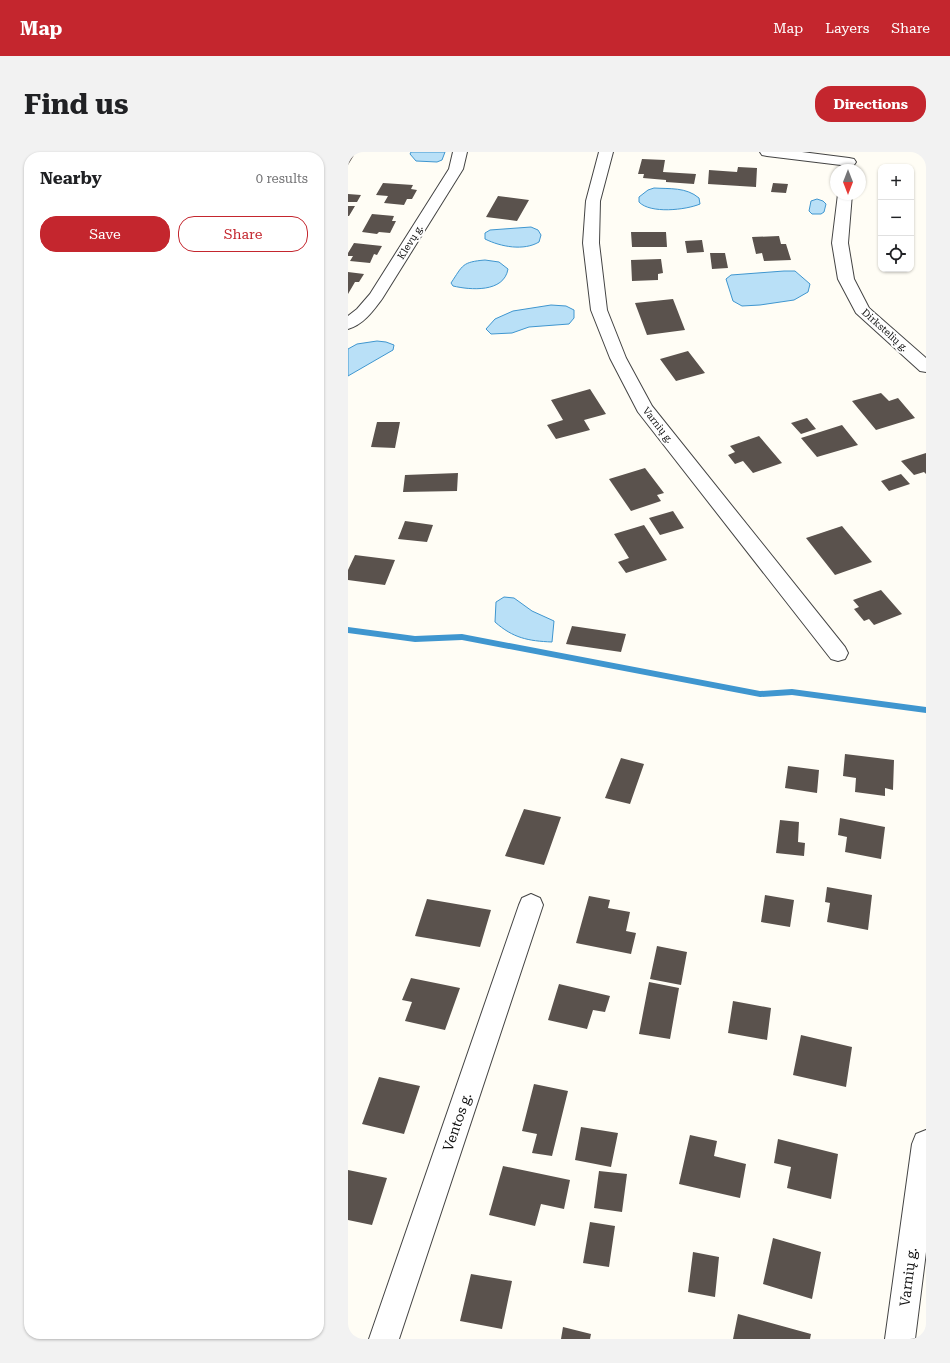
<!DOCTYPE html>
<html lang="en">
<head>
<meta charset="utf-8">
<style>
	body { margin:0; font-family:"Roboto Serif",serif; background:#f2f2f2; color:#202124 }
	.controls { position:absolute; right:12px; top:12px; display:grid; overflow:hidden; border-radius:8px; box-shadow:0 1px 3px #0004 }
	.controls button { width:36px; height:36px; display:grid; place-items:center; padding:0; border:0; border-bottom:1px solid #e0e0e0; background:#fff; color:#202124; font:20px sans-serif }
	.compass { position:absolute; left:482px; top:12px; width:36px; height:36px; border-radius:50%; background:#fff; box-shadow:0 1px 3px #0004; rotate:180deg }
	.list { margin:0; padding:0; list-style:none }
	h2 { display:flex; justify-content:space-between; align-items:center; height:52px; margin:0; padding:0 16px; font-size:17px }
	h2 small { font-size:13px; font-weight:400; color:#757577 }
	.actions { display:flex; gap:8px; padding:12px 16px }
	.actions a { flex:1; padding:9px 0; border:1px solid #c4262e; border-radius:16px; text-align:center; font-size:14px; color:#c4262e }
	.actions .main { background:#c4262e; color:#fff }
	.icon { flex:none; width:22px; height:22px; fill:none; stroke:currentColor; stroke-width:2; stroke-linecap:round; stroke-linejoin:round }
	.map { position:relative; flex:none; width:578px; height:1187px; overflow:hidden; border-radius:16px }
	header { display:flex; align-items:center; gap:24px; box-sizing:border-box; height:56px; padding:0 20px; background:#c4262e; color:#fff }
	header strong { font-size:19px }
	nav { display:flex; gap:22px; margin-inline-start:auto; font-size:14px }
	.intro { display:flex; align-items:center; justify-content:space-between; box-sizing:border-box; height:96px; padding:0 24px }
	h1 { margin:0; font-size:28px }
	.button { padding:10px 18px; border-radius:16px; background:#c4262e; color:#fff; font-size:14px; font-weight:700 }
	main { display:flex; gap:24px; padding:0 24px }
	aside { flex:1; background:#fff; border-radius:16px; box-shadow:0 1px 3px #0004 }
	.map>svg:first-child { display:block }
</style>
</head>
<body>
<header>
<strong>Map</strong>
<nav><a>Map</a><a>Layers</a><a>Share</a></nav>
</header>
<div class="intro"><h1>Find us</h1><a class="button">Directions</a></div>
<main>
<aside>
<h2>Nearby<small>0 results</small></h2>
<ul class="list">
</ul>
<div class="actions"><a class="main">Save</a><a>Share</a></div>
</aside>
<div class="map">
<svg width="578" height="1187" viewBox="0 0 578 1187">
	<rect width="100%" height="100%" fill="#fffdf5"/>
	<!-- water -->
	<path fill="#b9e0f7" stroke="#3f96cf" d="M63,0H97L94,8L89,10L68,9L62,2Z
		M306,36C322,37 338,35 351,46L352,52C338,58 302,62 291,50V45L300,38Z
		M469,47L475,49L478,52L476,60L473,62H464L461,59L463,49Z
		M183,75L190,78L193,83L191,90C176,99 153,95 137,87V81L142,78Z
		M137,108L151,110L160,117C156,141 122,138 105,134L103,131C115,113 114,110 137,108Z
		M436,119H447L462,132L460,140L446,148L412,153L394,154L385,149L378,127L383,123Z
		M203,153L218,154L226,158V166L221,172L181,175L164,181L143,182L138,177L147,167L165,159Z
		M29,189L38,190L46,193L45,198L0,224V197L9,192Z
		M156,445L166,446L184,459L206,469L204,490C180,489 165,486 147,470L148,450Z"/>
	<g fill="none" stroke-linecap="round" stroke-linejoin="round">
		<!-- stream -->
		<path fill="#3f96cf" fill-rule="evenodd" d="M0,475L67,484L114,482L412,539L444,537L578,555V561L444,543L412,545L114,488L67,490L0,481Z"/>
	</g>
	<!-- building -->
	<path fill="#5a524d" d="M0,0H8L0,13Z
		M294,7L317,8L315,20L348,22L346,32L318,30V28L295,26L296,22H290Z
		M390,15L409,16L408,35L360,32L361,18L389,20Z
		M35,31L65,33L63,37L69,38L64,47H59L56,53L36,51L40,44L28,43Z
		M425,31L440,32L438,41L423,40Z
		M0,42L13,43L9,50H0Z
		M150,44L181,48L169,69L138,65Z
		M0,54H7L1,64H0Z
		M24,62L46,64L44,69H48L42,81L31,80L29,82L14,80Z
		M283,80H318L319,95H284Z
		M431,84L433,92H438L443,108L416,109L414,101L408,102L404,85Z
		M354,88L356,100L339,101L337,89Z
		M6,91L34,94L29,103L26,102L22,111L2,109L5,104H0V101Z
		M362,101H377L380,116L364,117Z
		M313,107L315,121L310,122V128L284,129L283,108Z
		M0,120L16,122L11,130H7L0,142Z
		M325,147L337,178L299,183L287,151Z
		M340,199L357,221L328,229L312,207Z
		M242,237L258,262L236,268L242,278L208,287L199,273L215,268L203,248Z
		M533,241L541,249L550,246L567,266L528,278L504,249Z
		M459,266L468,277L453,282L443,271Z
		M29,270H52L47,296L23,295Z
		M494,273L510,293L469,305L453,286Z
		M411,284L434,311L405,321L395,309L387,312L380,303L387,300L382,294Z
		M578,301V322L576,320L566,323L553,309Z
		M297,316L316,341L309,343L313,349L283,359L261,327Z
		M110,321L109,339L55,340L57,323Z
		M553,322L562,332L541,339L533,329Z
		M325,359L336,376L312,383L301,366Z
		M57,369L85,373L79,390L50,387Z
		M296,373L319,408L278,421L270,410L281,406L266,382Z
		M494,374L524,410L487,423L458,386Z
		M7,403L47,408L37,433L0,428V418Z
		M533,438L554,462L526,473L521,467L516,469L506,457L511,455L505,448Z
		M224,474L278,482L273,500L218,492Z
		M497,602L546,608L545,638L537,636V644L507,640L508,626L495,624Z
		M273,606L296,612L282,652L257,646Z
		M440,614L471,618L469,641L437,636Z
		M176,657L213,665L196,713L157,704Z
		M492,666L537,675L533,707L497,700L499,685L490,683Z
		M432,668L451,670L450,690L457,691L456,704L428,701Z
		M479,735L524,743L520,778L479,770L482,751L477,750Z
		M417,743L446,748L442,775L413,770Z
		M241,744L262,748L260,756L282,760L278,779L288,781L283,802L228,791Z
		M79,747L143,758L132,795L67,784Z
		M309,794L339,800L333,833L302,827Z
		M63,826L112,836L97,878L57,869L64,850L54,848Z
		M301,830L331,836L322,887L291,882Z
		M211,832L262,844L257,860L245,858L239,877L200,868Z
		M385,849L423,856L419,888L380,881Z
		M453,883L504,895L498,935L445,923Z
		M31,925L72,934L56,982L14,972Z
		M186,932L220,939L204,1004L184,1001L189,982L174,979Z
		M233,975L270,981L263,1015L227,1008Z
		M342,983L369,989L366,1004L398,1012L392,1046L331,1032Z
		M430,987L490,1002L483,1047L439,1036L443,1015L426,1011Z
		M155,1014L222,1028L216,1057L193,1052L187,1074L141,1063Z
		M0,1018L39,1026L24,1073L0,1068Z
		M251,1019L279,1022L274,1060L246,1056Z
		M242,1070L267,1074L261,1115L235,1111Z
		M425,1086L473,1100L464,1147L415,1132Z
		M345,1100L371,1105L367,1145L340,1140Z
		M123,1122L164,1129L154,1177L112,1169Z
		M390,1162L463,1182L462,1187H385Z
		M215,1175L243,1182L242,1187H213Z"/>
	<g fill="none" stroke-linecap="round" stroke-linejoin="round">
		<!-- minor casing -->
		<g stroke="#444" stroke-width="2">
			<path id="minor" d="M105,0H119L115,17L34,147C25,159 15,173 0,177V164L9,157L22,142L101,17Z
				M251,0H265L252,49L251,91L259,158L278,206L304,254L497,495L500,501L497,507L490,509L483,507L290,260L262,206L243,158L235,91L238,49Z
				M412,0H454L501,6L506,7L508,10L506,13L501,14L419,4L414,3Z
				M490,42H504L500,91L506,127L521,156L578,206V220L572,219L508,161L490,127L484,91Z
				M183,742L192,746L195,753L51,1187H21L171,753L174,746Z
				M578,978V1100L567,1187H537L564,992L568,982Z"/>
		</g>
		<!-- minor -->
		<use href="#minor" fill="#fff" fill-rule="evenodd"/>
	</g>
	<g text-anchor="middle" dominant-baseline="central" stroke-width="4" stroke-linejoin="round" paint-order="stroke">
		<!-- far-street labels -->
		<g font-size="10" fill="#111" stroke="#fff">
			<text transform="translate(62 90) rotate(-58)">Klevų g.</text>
			<text transform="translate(537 178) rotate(42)">Dirkstelių g.</text>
			<text transform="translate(310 273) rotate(52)">Varnių g.</text>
		</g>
		<!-- near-street labels -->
		<g font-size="14" fill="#111" stroke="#fff">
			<text transform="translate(109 970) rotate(-71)">Ventos g.</text>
			<text transform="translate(560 1125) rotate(-83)">Varnių g.</text>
		</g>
	</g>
</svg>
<div class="controls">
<button>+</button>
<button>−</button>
<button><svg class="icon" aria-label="locate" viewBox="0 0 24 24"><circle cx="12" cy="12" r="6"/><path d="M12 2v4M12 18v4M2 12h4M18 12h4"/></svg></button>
</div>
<svg class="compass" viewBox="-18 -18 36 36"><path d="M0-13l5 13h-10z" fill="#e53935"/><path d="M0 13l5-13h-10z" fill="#757577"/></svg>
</div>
</main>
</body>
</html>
